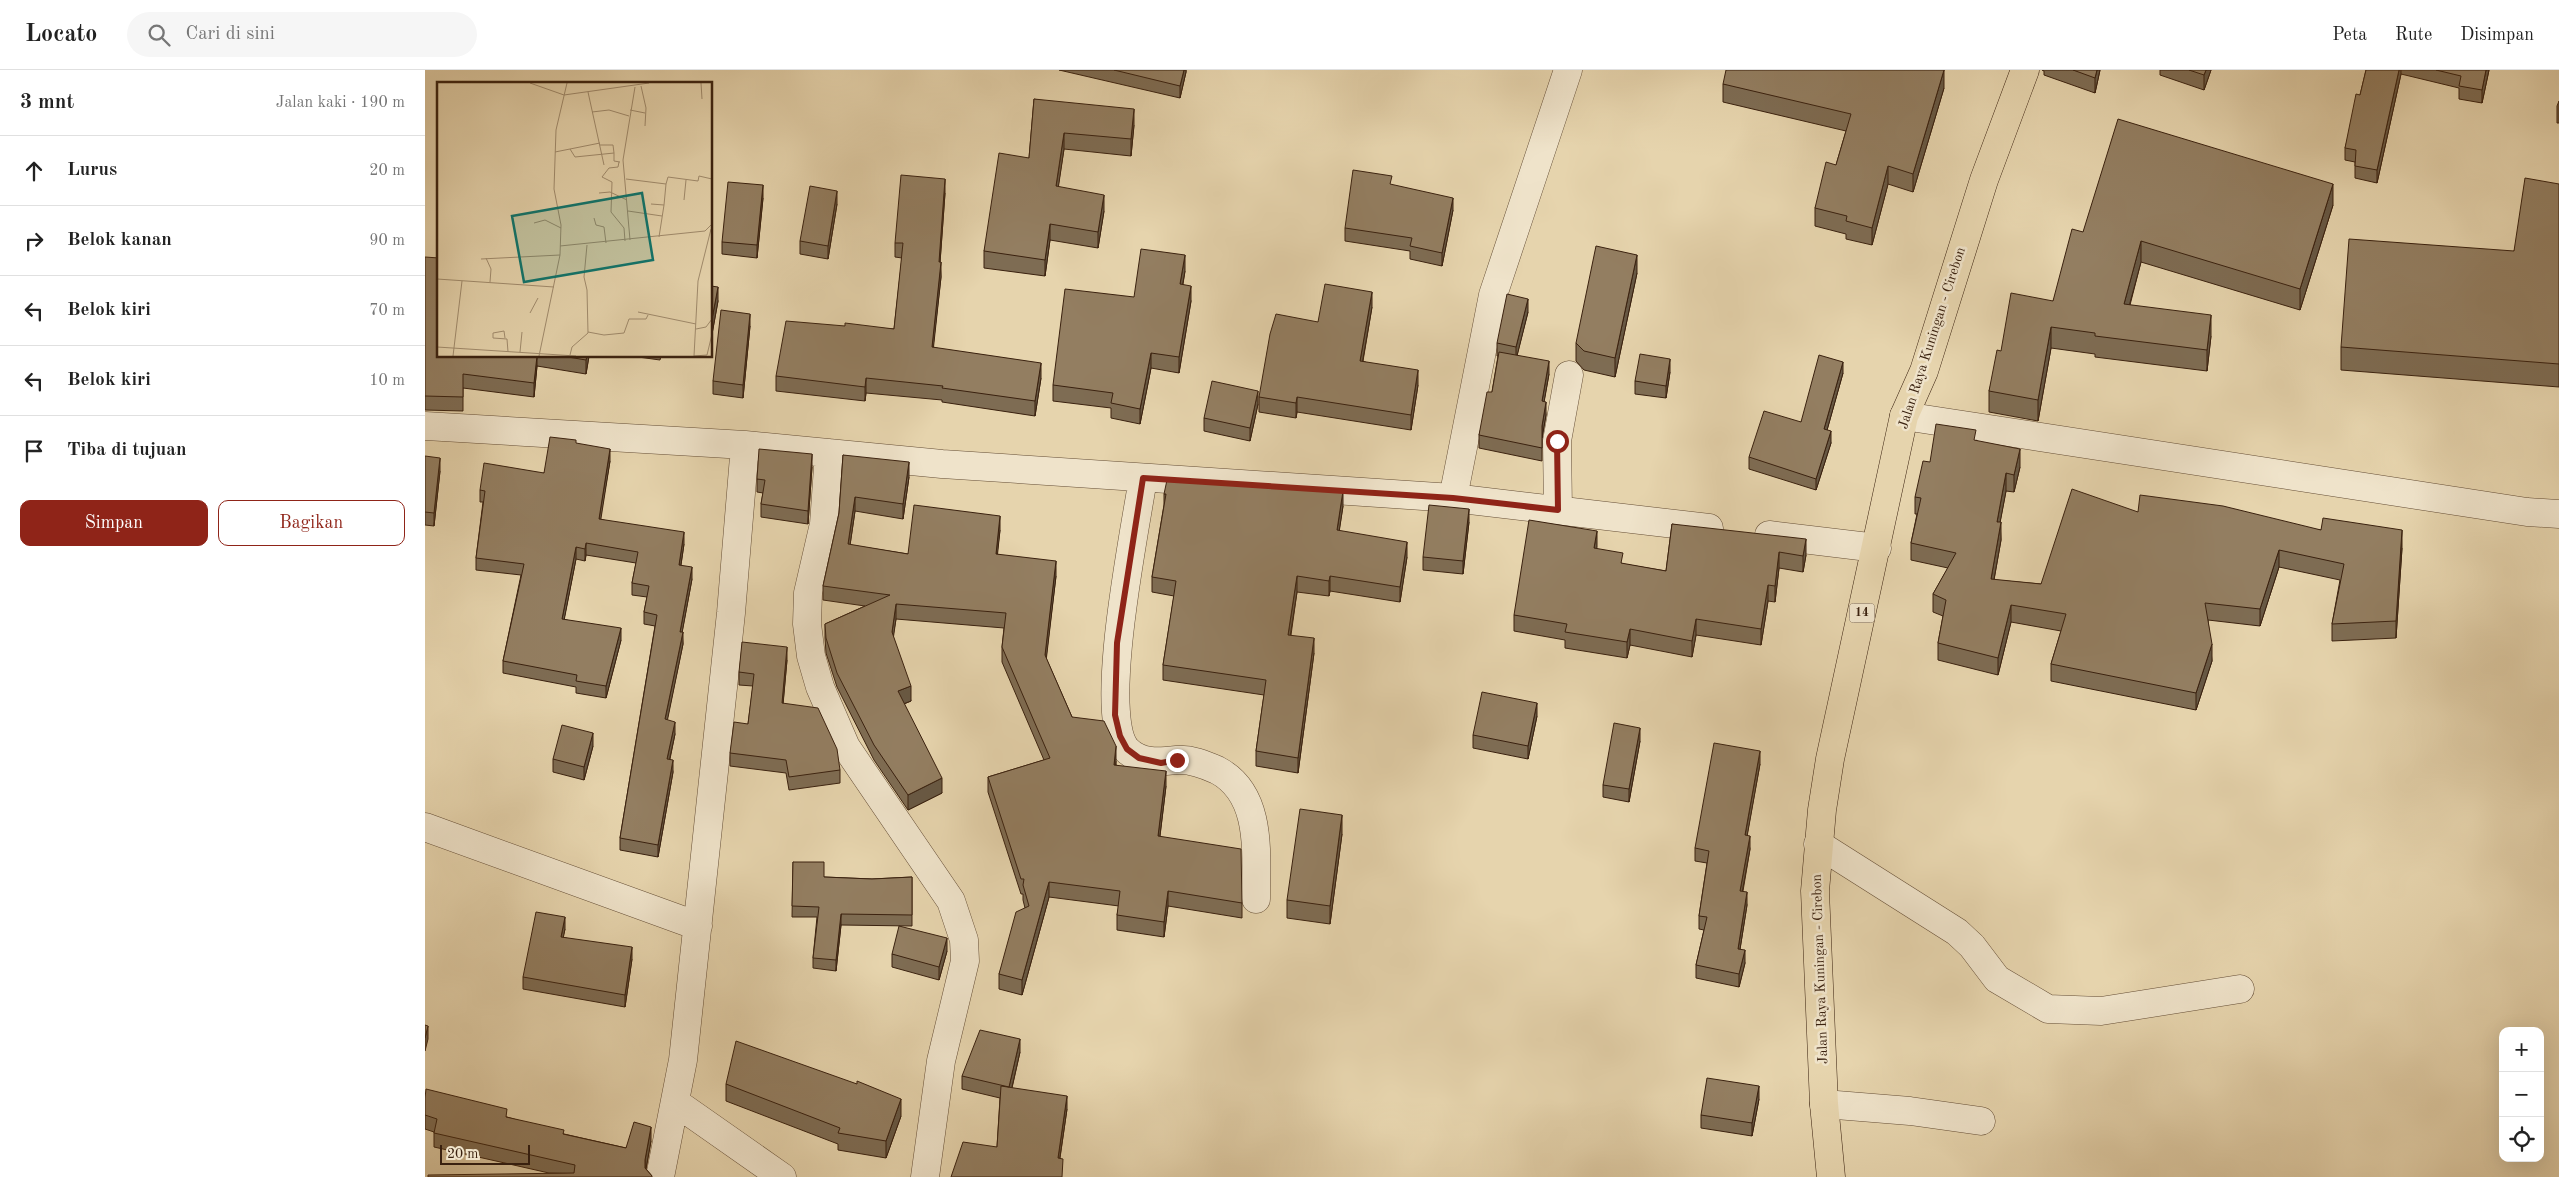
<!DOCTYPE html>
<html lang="id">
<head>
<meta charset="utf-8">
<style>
	body { margin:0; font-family:"Old Standard TT",serif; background:#f6f6f6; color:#222 }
	.controls { position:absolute; right:15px; bottom:15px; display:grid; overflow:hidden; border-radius:10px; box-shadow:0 5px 20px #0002 }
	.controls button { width:45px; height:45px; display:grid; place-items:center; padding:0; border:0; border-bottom:1px solid #e0e0e0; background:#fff; color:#222; font:25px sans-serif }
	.scale { position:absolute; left:15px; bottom:12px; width:90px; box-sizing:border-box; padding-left:5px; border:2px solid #3a210f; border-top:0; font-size:14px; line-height:18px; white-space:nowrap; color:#3a210f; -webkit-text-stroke:4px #efe3ca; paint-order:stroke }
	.stop { position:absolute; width:15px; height:15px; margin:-11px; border:4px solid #8f2418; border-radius:50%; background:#fff }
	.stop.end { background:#8f2418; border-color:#fff; box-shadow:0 1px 5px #0008 }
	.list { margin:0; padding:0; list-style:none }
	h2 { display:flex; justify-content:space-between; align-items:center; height:65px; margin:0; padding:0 20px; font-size:21px }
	h2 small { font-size:16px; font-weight:400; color:#767676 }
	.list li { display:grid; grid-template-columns:32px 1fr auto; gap:15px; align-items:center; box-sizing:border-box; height:70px; padding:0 20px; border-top:1px solid #e0e0e0 }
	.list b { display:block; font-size:19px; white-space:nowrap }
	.list em { font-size:16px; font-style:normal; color:#767676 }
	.actions { display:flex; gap:10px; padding:15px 20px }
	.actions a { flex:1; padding:11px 0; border:1px solid #8f2418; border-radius:10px; text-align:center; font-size:18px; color:#8f2418 }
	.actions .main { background:#8f2418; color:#fff }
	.icon { flex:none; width:28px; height:28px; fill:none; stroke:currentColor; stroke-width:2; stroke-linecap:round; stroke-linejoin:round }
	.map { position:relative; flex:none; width:2134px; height:1107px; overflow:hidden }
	header { display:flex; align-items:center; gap:30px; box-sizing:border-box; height:70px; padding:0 25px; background:#fff; border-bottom:1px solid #e0e0e0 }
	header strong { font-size:24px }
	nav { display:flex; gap:28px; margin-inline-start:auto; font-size:18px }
	.search { width:350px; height:45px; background:#f6f6f6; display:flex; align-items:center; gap:12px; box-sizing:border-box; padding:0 18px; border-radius:28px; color:#767676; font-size:19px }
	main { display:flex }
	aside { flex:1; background:#fff }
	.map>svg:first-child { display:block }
</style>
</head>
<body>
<header>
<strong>Locato</strong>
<div class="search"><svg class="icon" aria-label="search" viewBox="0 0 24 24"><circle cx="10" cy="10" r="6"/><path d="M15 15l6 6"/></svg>Cari di sini</div>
<nav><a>Peta</a><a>Rute</a><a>Disimpan</a></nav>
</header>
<main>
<aside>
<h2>3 mnt<small>Jalan kaki · 190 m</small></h2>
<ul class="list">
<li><svg class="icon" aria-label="ahead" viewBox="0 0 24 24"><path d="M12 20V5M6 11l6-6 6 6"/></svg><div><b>Lurus</b></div><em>20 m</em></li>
<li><svg class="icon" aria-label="right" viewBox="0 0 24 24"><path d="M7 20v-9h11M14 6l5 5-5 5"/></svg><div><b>Belok kanan</b></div><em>90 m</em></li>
<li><svg class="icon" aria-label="left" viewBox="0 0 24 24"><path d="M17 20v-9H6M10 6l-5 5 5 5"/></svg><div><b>Belok kiri</b></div><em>70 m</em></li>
<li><svg class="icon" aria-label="left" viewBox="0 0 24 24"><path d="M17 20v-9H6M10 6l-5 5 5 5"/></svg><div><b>Belok kiri</b></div><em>10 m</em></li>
<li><svg class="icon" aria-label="arrive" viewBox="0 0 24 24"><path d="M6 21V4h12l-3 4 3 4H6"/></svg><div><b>Tiba di tujuan</b></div></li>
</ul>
<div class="actions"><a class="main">Simpan</a><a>Bagikan</a></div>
</aside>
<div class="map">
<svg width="2134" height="1107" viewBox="0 0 2134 1107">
	<rect width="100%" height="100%" fill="#e6d4ad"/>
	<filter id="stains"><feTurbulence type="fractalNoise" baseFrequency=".004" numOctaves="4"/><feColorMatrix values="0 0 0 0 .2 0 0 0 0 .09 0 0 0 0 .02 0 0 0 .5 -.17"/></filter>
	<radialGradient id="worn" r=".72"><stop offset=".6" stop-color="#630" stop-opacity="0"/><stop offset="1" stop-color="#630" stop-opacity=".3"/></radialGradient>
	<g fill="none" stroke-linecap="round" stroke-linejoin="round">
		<!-- minor casing -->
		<g stroke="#654e36" stroke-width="29">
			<path id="minor" d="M1479,346L2102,442L2134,444
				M0,356L320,375L517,394L1028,428L1284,458
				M404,383L399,454L383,523L382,554L386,586L395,617L421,677L526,831L539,870L540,891L516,991L500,1107
				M718,408C711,456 671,647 702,680C716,694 734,692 752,690C766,689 779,694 792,700C838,724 831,784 831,829
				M1028,428L1068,225L1143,0
				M1133,440L1132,371L1144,305
				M1344,465L1452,478
				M0,757L273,856
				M1393,774L1532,862L1547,876L1572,909L1623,939L1676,941L1815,919
				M250,1032L357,1107
				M1399,1034L1485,1041L1556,1051
				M235,1107L258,990L306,543L320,375"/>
		</g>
		<!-- highway casing -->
		<g stroke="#3a210f" stroke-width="29">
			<path id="highway" d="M1406,1107L1399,1034L1390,821L1397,740L1405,689L1479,346L1499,301L1559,110L1600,0"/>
		</g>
		<!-- minor -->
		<use href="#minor" stroke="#efe3ca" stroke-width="28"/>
		<!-- highway -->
		<use href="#highway" stroke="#e6d4ad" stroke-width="28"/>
	</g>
	<!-- wall -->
	<path fill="#7e6c53" stroke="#3a210f" d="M634,0H761V2L755,28Z
		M1617,0H1675L1670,23L1619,5V1Z
		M1735,0H1786L1779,20L1735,5Z
		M1941,0H2064L2057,33L2034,29V18L1976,4L1952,113L1930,108V92L1920,90V78L1935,25Z
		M1298,14L1519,18L1488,122L1463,114L1447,175L1421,169V164L1390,156V138L1411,95L1421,61L1298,32Z
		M609,29L709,55L706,86L639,79L633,117L679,141L673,178L625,170L620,206L559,198V181L604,88Z
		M2134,31V53H2132V36Z
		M2134,114V317L1916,300V277L2089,181Z
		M967,115L1028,140L1017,196L985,189V181L920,171V158Z
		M520,123L515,192L516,207L508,277L616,308L610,346L517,332V330L441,323L440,331L351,321V306L420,256L469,259L477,188L470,187V173Z
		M338,128L332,188L297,184V172Z
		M412,134L403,189L375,184V171Z
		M1908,135L1875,240L1716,192L1705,235L1786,266L1782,301L1670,287V284L1626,278L1613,351L1564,342V321L1576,281L1628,231L1658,162Z
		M0,187L14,286H164L161,304L112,296L109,327L38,318V341L0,340Z
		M760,201L758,214L766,231L754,303L726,298L715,354L686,348V338L628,331V315L709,227Z
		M1212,203L1190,307L1159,300L1151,291V273Z
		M286,216L293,231L287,264H286Z
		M947,237L938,291L993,315L986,360L872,342L871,348L834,342V327L893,252Z
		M1103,242L1092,285L1124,304L1119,331L1121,345L1117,368V391L1054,378V365L1067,322L1073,286H1072V273Z
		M325,256L318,328L288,324V311Z
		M206,286H236L235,290Z
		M1245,302L1241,328L1210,324V311Z
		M1418,303L1402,360L1406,373L1391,420L1324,399V387L1376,352Z
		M833,334L825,371L779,361V348Z
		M1551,370L1595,397L1589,422L1581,421L1575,452L1576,470L1569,510L1616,514L1713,442L1896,460L1977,478L1971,568L1907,571V554L1915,510L1854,497L1835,556L1783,550L1787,591L1771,640L1626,611V594L1636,561L1586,552L1573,605L1513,590V573L1518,546L1508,542V524L1523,498L1486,490V473L1492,444H1490V427Z
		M151,374L185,391L175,449L259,474L256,495L267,509L257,562L258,574L242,650L250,664L245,689L248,702L233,787L195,780V768L230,556L219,554V542L222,527L207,525V513L211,493L161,485L160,491L151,489L139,549L196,570L181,628L151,623V617L78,603V591L96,505L51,500V488L58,432H55V420L119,403Z
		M418,385L484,407L478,449L430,441L425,475L483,484L575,460L572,484L631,506L621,588L647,647L691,691V695L741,716L735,766L817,833V848L743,836L739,867L692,860V845L694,836L624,827L597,925L574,919V904L600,838L598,830V824H596L563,722V707L619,690L577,592V577L579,558L471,549L468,566L486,631L479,634L517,723L483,740L449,690L412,617L401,583L400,568V554L440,536L398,530V516L414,443Z
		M0,386L15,401L9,456L0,455Z
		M387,397L383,454L336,447V434L338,423L332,422V409Z
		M739,424L918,436L914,461L982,487L975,532L905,521L904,526L872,522L866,565L889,583L873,703L831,696V681L839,625L738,610V595L749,526L727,522V507L739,435Z
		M1044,452L1038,504L998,500V487Z
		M1247,454L1381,485L1378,502L1354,498L1350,532L1343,531L1336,575L1271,565L1267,587L1205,575L1202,588L1140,578V570L1089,561V545L1172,479L1198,494L1241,501Z
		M362,590L358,633L415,700V713L364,720L361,703L305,696V683L323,654L328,616L314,615V602Z
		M1112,646L1103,689L1048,678V665Z
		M1215,671L1204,732L1178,727V715Z
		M168,676L159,710L128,702V689Z
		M1335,694L1322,765L1325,779L1318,821L1322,835L1315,879L1320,893L1314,917L1271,908V895L1279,860L1274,859V846L1282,793L1270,791V778Z
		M917,764L905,854L862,848V830Z
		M368,792L399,807L447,809L487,807V856L416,855L411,901L388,898V888L392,847H367Z
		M140,859L138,867L207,889L200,937L98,919V907Z
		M522,881L514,910L467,897V884Z
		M595,982L587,1018L642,1039L635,1088L572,1077L575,1028L537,1019V1006Z
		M301,1014L476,1046L461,1088L413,1080V1074L301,1031Z
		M0,1028L82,1047L139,1064L201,1078L226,1071L221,1099L227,1106L124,1103L9,1077V1062L0,1059Z
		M1334,1029L1327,1066L1276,1058V1045Z"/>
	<!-- shaded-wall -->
	<path fill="#675844" stroke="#3a210f" d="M759,0H761V2L755,28V16Z
		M1519,0V18L1488,122V104Z
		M1672,0H1675L1670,23V8Z
		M1781,0H1786L1779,20V5Z
		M1974,0H1976V4L1952,113V100Z
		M2061,0H2064L2057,33V20Z
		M709,39V55L706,86V69Z
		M639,63V79L631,133V116Z
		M1463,96V114L1447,175V158Z
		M520,109V123L514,207V192Z
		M1908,114V135L1875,240V219Z
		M338,115V128L332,188V175Z
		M412,121V134L403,189V176Z
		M679,125V141L673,178V162Z
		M1028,128V140L1017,196V183Z
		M625,154V170L620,206V190Z
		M1716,171V192L1699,255V234Z
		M760,185V201L755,229V214Z
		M1212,185V203L1190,307V288Z
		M516,192V207L507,291V277Z
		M766,216V231L754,303V287Z
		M293,217V231L287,264V249Z
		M947,222V237L935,306V291Z
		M1103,229V242L1091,290V277Z
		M325,244V256L318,328V315Z
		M1786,245V266L1782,301V280Z
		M1626,257V278L1613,351V330Z
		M726,283V298L715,354V339Z
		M112,286V296L109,327V313Z
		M162,286H164L161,304V290Z
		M1245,289V302L1241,328V316Z
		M1124,291V304L1117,344V331Z
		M1418,292V303L1399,371V359Z
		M616,293V308L610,346V331Z
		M993,300V315L986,360V345Z
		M441,308V323L440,331V317Z
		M833,321V334L825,371V358Z
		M872,327V342L871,348V333Z
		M1121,332V345L1117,368V356Z
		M1406,361V373L1391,420V409Z
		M185,379V391L174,461V449Z
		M1595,379V397L1589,422V405Z
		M387,384V397L383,454V441Z
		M15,388V401L9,456V443Z
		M484,392V407L478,449V434Z
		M1581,403V421L1572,469V452Z
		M918,421V436L912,476V460Z
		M430,427V441L423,489V474Z
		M1044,439V452L1038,504V491Z
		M575,446V460L571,499V484Z
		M1576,452V470L1566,526V509Z
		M1977,460V478L1971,568V551Z
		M1172,461V477L1169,494V478Z
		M259,462V474L254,507V495Z
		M1381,469V485L1378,502V486Z
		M982,472V487L975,532V517Z
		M161,473V485L160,491V479Z
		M151,477V489L137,561V549Z
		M1854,480V497L1835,556V539Z
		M1354,482V498L1350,532V516Z
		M631,491V506L620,600V585Z
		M267,497V509L255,574V562Z
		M872,506V522L863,580V565Z
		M905,506V521L904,526V511Z
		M1343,515V531L1336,575V559Z
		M471,534V549L467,577V562Z
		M1586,535V552L1573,605V588Z
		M1271,549V565L1267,587V571Z
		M196,558V570L181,628V616Z
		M1205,559V575L1202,588V572Z
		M258,562V574L240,662V649Z
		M889,568V583L873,703V688Z
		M1787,574V591L1771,640V623Z
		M362,577V590L357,646V633Z
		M486,616V631L473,636V621Z
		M1112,633V646L1103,689V676Z
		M250,652V664L242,701V689Z
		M1215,658V671L1204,732V719Z
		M168,663V676L159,710V697Z
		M691,676V691L689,710V695Z
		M1335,681V694L1320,778V765Z
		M248,690V702L233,787V775Z
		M741,701V716L733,781V766Z
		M517,708V723L483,740V725Z
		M917,745V764L905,854V836Z
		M1325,766V779L1315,834V821Z
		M624,812V827L597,925V910Z
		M743,821V836L739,867V852Z
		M1322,822V835L1313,892V879Z
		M416,844V855L411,901V890Z
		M140,847V859L136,879V867Z
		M522,868V881L514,910V897Z
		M207,877V889L200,937V925Z
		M1320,880V893L1314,917V904Z
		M3,956V969L0,981V968Z
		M595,969V982L584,1030V1017Z
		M1334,1016V1029L1327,1066V1053Z
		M642,1026V1039L633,1100V1088Z
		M476,1029V1046L461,1088V1071Z
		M226,1057V1071L220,1104V1090Z"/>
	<!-- building -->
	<path fill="#937e61" stroke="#3a210f" d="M689,0H759L755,16Z
		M1301,0H1519L1488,104L1463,96L1447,158L1421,151L1422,146L1390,138L1401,92L1411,95L1426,44L1298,14Z
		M1648,0H1672L1670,8Z
		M1764,0H1781L1779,5Z
		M1941,0H1974L1952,100L1930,96L1931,80L1920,78L1931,24L1935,25Z
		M2011,0H2061L2057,20L2034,16L2036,6Z
		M609,29L709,39L706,69L639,63L631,116L679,125L673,162L625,154L620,190L559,181L574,83L604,88Z
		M1693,49L1908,114L1875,219L1716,171L1699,234L1786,245L1782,280L1670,266V263L1626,257L1613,330L1564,321L1572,280L1576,281L1586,223L1628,231L1647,159L1658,162Z
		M928,100L967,106L965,114L1028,128L1017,183L985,176L987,168L920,158Z
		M476,105L520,109L514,192H516L507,277L616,293L610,331L517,318L518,316L441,308L440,317L351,306L361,251L420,256V253L469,259L478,173H470Z
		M2100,108L2134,114V294L1916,277L1924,169L2089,181Z
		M303,112L338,115L332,175L297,172Z
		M385,116L412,121L403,176L375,171Z
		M1171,176L1212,185L1190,288L1159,281L1151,273Z
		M716,179L760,185L755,214L766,216L754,287L726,283L715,339L686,333L688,323L628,315L640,219L709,227Z
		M0,187L14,188V286H112L109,313L38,304V327L0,326Z
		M900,214L947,222L935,291L993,300L986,345L872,327L871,333L834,327L845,264L851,244L893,252Z
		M286,216L293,217L287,249H286Z
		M1082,224L1103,229L1091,277L1072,273Z
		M296,240L325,244L318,315L288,311Z
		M1074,282L1124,291L1117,331L1121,332L1117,356V378L1054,365L1062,322H1067Z
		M1215,284L1245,289L1241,316L1210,311Z
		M1394,285L1418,292L1399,359L1406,361L1391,409L1324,387L1339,341L1376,352Z
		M137,286H162L161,290Z
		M787,311L833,321L825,358L779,348Z
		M1511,354L1551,360L1549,370L1595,379L1589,405L1581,403L1572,452H1576L1566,509L1616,514L1647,419L1713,442L1715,425L1798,436L1896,460L1898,448L1977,460L1971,551L1907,554L1919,494L1854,480L1835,539L1780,533L1787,574L1771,623L1626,594L1641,544L1586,535L1573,588L1513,573L1521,530L1508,524L1531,483L1486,473L1496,428L1490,427L1498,391L1505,392Z
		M125,367L151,370V373L185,379L174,449L259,462L254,495L267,497L255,562H258L240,649L250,652L242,689L248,690L233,775L195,768L232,545L219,542L224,516L207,513L213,482L161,473L160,479L151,477L137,549L196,558L181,616L151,611L152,605L78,591L99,494L51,488L60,421L55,420L59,393L119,403Z
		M334,379L387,384L383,441L336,434L340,410L332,409Z
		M418,385L484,392L478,434L430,427L423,474L483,484L489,435L575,446L571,484L631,491L620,585L647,647L679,651L691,676L689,695L741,701L733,766L816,779L817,833L743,821L739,852L692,845L695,821L624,812L597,910L574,904L591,842L604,836L598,815L599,809H596L563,707L625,688L577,577L581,543L471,534L467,562L486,616L473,621L517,708L483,725L449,675L412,603L401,568L400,554L465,525L398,516L414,443Z
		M0,386L15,388L9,443L0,442Z
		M742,410L918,421L912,460L982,472L975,517L905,506L904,511L872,506L863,565L889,568L873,688L831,681L841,610L738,595L751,511L727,507L741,424H739Z
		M1004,435L1044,439L1038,491L998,487Z
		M1104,450L1172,461L1169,478L1198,483L1196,493L1241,501L1247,454L1381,469L1378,486L1354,482L1350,516L1343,515L1336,559L1271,549L1267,571L1205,559L1202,572L1140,562L1142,554L1089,545Z
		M317,572L362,577L357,633L393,638L412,679L415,700L364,707L361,690L305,683L309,652L323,654L329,604L314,602Z
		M1057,622L1112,633L1103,676L1048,665Z
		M1189,653L1215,658L1204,719L1178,715Z
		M137,655L168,663L159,697L128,689Z
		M1289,673L1335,681L1320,765L1325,766L1315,821L1322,822L1313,879L1320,880L1314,904L1271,895L1282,847L1274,846L1284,781L1270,778Z
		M875,739L917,745L905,836L862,830Z
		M368,792H399V807L447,809L487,807V845L416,844L411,890L388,888L394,837L367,836Z
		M111,842L140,847L136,867L207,877L200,925L98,907Z
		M474,856L522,868L514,897L467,884Z
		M0,955L3,956L0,968Z
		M555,960L595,969L584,1017L537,1006Z
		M311,971L432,1014V1011L476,1029L461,1071L413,1063L415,1058L301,1014Z
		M1282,1008L1334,1016L1327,1053L1276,1045Z
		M576,1016L642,1026L633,1088L638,1089L637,1107H526L538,1072L572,1077Z
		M1,1019L82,1039L81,1047L139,1060L138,1064L201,1078L209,1052L226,1057L220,1090V1098L227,1106V1107H3V1105L149,1103L150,1095L9,1063L12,1049L0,1045V1028Z"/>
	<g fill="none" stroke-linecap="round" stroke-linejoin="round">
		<!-- route -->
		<path stroke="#8f2418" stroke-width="6" d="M752,690L736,693L714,688L702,679L695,666L690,645L692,573L718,408L1028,428L1133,440L1132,371"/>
	</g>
	<g text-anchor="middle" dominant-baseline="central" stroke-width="5" stroke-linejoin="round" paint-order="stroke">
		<!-- shield labels -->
		<rect fill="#efe3ca" stroke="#705b47" stroke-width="1" x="1424.5" y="533.5" width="25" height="19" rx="4"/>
		<g font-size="12" font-weight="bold" fill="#3a210f">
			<text x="1437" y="543">14</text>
		</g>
		<!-- street labels -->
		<g font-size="14" fill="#3a210f" stroke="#efe3ca">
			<text transform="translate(1507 268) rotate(-72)">Jalan Raya Kuningan - Cirebon</text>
			<text transform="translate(1395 899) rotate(-92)">Jalan Raya Kuningan - Cirebon</text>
		</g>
	</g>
	<!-- overview -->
	<g transform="translate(12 12)">
		<rect width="275" height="275" fill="#e6d4ad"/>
		<path fill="none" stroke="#a18c6e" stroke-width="1" d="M93,1L127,13L212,1M264,1L265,17M204,4L209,26L208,44M151,10L167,83M193,28L208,31M155,30L172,28L192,34M163,63H176L177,71M133,67L163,61M118,70L133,67L138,75L177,71V79L183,80M182,80L181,85L172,86L165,95L175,100L174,130L187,146L188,159M189,97L229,102L231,95L261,99L262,94L275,97M162,111L173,110L190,118M247,118L249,98M214,122L227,123L229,102M191,129L225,134M157,136L159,143L167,145L169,161M97,141L108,138L124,146M222,155L227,123M193,158L186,78L198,5M123,164L268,149L275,142M49,176L54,187L53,200M44,177L123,173M0,197L117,205M201,230L259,242M93,231L101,216M259,247L269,245L275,237M151,250L167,253L187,251L192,237H209L211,233M68,256L67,249L56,251V256L70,257L71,270M0,265L139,274M83,270L85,250M133,273L135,265L151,251L150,208L147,195L150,163M16,274L25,199M102,274L123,173L124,143L117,107L119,48L130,1M257,274L261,199L274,147M257,274L270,273L275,252"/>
		<path fill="#0f766e" fill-opacity="0.15" stroke="#0f766e" stroke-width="2.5" d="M205,111L216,178L87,200L75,134Z"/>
		<rect width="275" height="275" fill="none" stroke="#3a210f" stroke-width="2.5"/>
	</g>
	<rect width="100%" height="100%" filter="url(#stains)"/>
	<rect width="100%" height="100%" fill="url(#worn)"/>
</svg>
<div class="controls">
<button>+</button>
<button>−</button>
<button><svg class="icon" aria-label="locate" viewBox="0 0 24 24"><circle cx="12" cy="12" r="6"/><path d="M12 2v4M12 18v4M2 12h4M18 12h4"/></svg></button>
</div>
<div class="scale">20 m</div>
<div class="stop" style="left:1132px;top:371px"></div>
<div class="stop end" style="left:752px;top:690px"></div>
</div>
</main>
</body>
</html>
